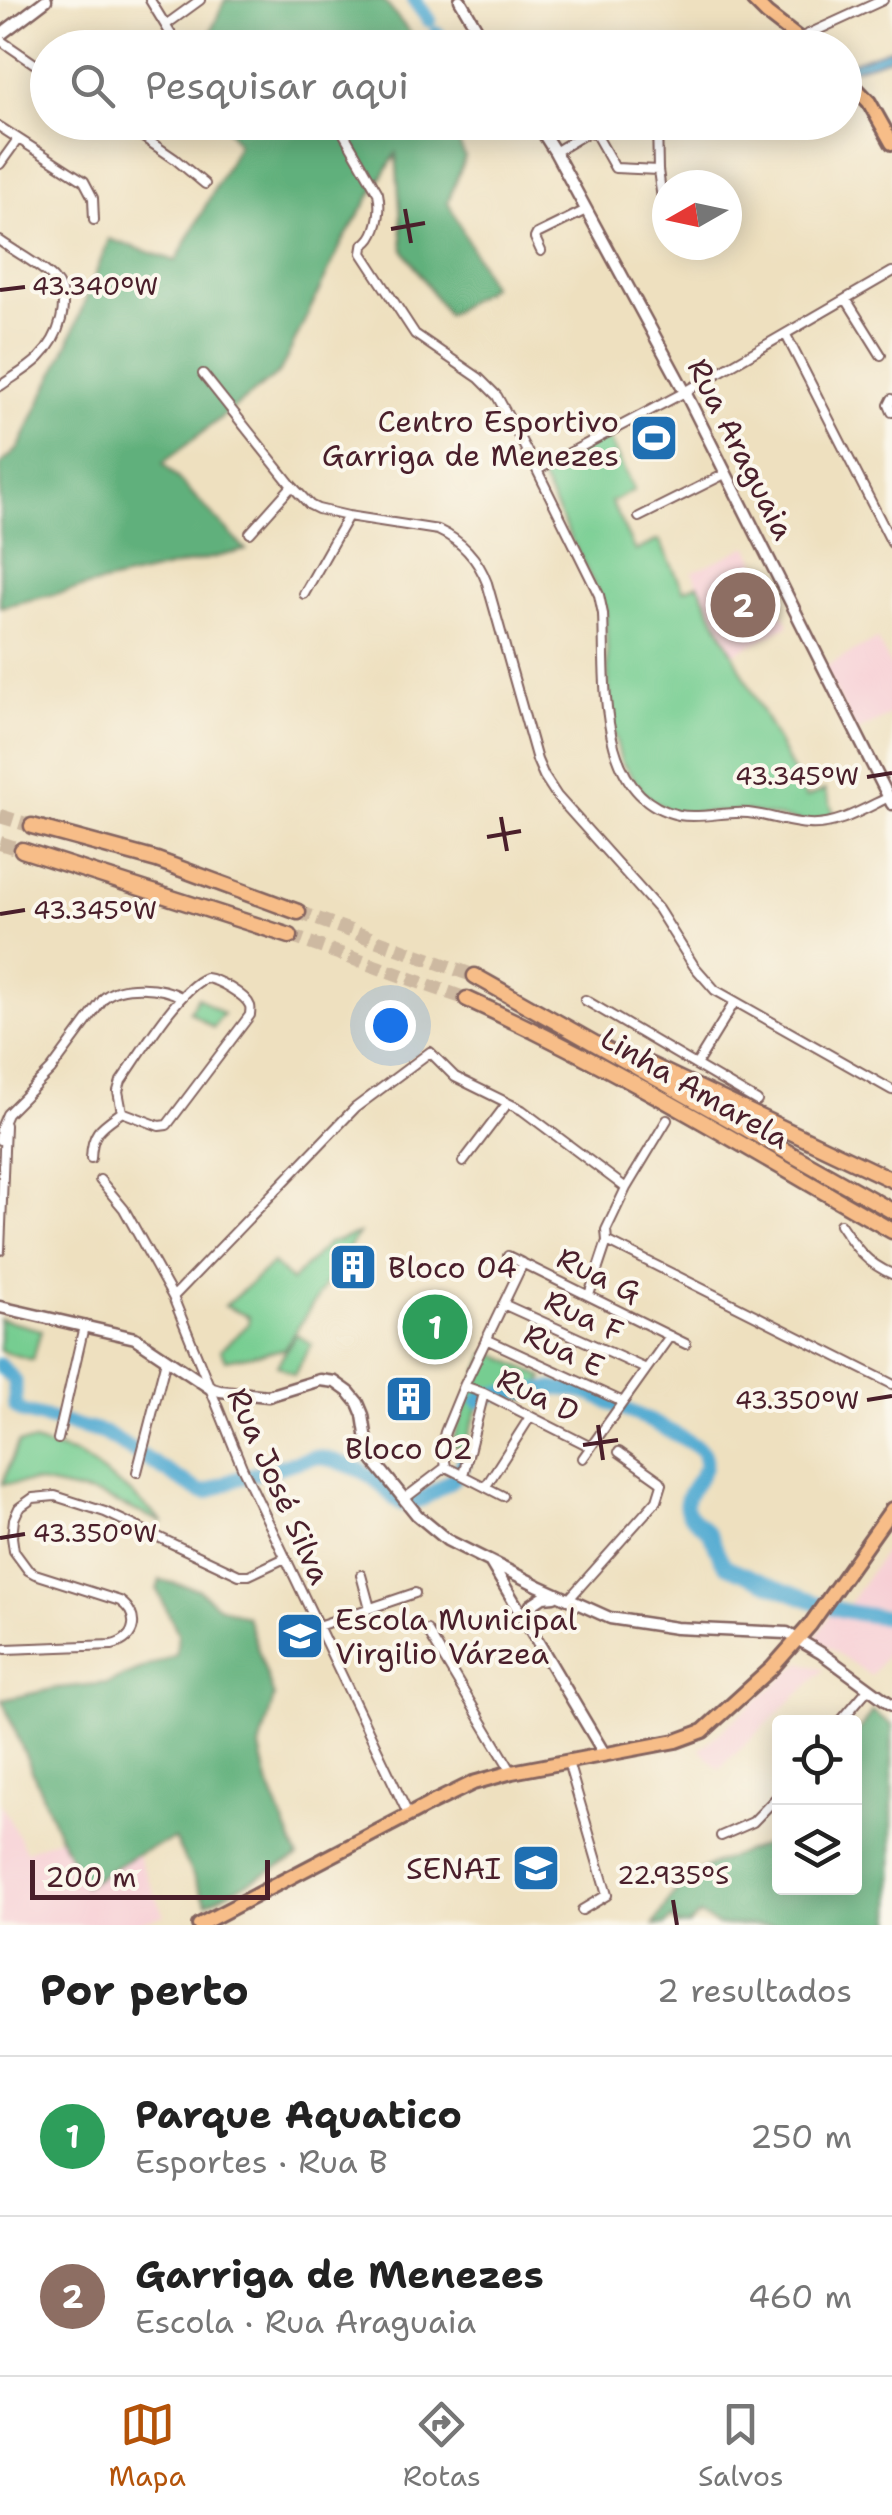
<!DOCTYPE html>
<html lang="pt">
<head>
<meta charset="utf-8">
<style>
	body { margin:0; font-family:"Shantell Sans",sans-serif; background:#f6f6f6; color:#222 }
	.controls { position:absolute; right:30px; bottom:30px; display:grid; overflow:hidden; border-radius:10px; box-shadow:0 5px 25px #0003 }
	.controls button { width:90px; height:90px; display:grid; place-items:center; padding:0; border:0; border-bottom:2px solid #e0e0e0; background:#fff; color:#222; font:50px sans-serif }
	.compass { position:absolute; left:652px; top:170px; width:90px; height:90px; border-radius:50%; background:#fff; box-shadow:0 5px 25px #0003; rotate:261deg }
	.scale { position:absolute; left:30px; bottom:25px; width:240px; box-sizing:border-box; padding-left:10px; border:5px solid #4a1f2b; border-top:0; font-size:28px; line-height:35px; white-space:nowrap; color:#4a1f2b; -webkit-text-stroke:8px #fbf7ec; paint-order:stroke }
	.you { position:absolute; left:390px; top:1025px; width:35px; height:35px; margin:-25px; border:8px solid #fff; border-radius:50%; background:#1a73e8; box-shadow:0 0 0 15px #1a73e833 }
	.badge { display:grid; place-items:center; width:65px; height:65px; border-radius:50%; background:#b45309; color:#fff; font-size:32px; font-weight:700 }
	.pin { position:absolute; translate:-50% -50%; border:5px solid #fff; box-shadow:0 2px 10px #0006 }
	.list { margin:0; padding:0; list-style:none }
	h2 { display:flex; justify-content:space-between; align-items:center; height:130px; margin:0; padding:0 40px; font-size:42px }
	h2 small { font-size:32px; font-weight:400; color:#767676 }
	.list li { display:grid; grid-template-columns:65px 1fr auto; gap:30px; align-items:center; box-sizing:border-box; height:160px; padding:0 40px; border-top:2px solid #e0e0e0 }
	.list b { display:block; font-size:38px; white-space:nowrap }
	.list p { margin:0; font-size:32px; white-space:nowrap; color:#767676 }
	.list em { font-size:32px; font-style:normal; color:#767676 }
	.icon { flex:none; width:55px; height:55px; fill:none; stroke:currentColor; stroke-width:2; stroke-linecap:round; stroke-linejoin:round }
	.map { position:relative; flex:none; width:892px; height:1925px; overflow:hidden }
	.search { position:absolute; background:#fff; box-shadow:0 5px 25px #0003; left:30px; right:30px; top:30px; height:110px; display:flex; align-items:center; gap:25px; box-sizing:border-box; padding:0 35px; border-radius:55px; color:#767676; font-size:38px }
	.sheet { height:450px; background:#fff }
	nav { display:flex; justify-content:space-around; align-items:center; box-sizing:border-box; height:140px; border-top:2px solid #e0e0e0; background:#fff; font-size:28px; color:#767676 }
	nav a { display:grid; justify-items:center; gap:5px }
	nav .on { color:#b45309 }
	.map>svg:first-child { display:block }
</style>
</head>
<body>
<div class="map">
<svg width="892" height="1925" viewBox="0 0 892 1925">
	<rect width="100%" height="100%" fill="#fbf7ec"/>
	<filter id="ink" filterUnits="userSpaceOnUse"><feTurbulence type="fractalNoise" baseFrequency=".01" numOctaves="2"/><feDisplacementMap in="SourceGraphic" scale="20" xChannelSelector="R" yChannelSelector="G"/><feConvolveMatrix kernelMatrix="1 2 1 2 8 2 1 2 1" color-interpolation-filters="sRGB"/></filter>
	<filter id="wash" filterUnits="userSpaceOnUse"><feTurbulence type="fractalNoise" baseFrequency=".0048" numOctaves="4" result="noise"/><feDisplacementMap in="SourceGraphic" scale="40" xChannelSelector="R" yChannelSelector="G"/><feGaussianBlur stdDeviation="2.25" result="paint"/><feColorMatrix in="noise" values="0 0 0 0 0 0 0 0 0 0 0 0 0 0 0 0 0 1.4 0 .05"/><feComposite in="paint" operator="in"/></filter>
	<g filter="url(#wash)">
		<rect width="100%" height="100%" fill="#eee0bf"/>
		<!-- built -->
		<path fill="#f7cfd5" d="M748,546L789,625L733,654L692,572Z
			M877,639L892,669V714L856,732L823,668Z
			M892,1540V1609L846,1607H847Z
			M833,1610L892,1618V1645L871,1676L815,1638Z
			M802,1662L824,1670L719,1769L700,1749Z
			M0,1802L26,1851L60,1837L84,1886L137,1854L165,1915L131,1925H0Z"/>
		<!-- green -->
		<path fill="#76cd91" stroke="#60765e" stroke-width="2.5" d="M607,435L634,490L611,502L635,551L659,540L684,590L698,584L806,798L825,790L836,819L809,823L748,812L673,813L648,798L621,762L610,715L605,608L538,472Z
			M198,997L223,1014L213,1028L189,1011Z
			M358,1234L284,1349L226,1360L220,1350L248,1325L249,1317L225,1306L273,1263L291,1281L328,1243Z
			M0,1319L41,1330L33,1360L0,1351Z
			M296,1334L312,1344L294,1375L277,1365Z
			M490,1352L544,1377L534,1395L527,1400L508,1394L482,1397L464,1448L444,1443L453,1440L485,1354Z
			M34,1442L78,1455L132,1494L164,1523L101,1496L35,1482L2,1484L18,1443Z"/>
		<!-- forest -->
		<path fill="#60b07b" stroke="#556853" stroke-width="2.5" d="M225,0H383L412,35L417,47H204Z
			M224,123H450L465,157L448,202L491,286L447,315L403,249L396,154L343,241L280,372L163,463L246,550L0,607V465L18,449L69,342L109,239L176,261L238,145Z
			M160,1580L198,1589L218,1606L247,1617L274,1697L260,1748L268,1783L298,1857L207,1903L174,1839L137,1854L84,1886L60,1837L2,1700L57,1688L108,1683L176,1655L178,1633L157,1590Z
			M872,1711L892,1725V1921L890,1925H718L699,1915L689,1925H677L673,1918L665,1925H654C663,1909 672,1894 686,1881C705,1863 754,1849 779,1840L780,1888H854L855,1737Z"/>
		<!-- water -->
		<path fill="#55acd2" stroke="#50667e" stroke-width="2.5" d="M892,48V57L851,70L845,65Z"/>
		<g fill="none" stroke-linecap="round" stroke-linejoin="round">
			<!-- river -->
			<path stroke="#55acd2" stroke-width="15" d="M414,0L429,20
				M437,33L447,48
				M0,1365L15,1381V1406L22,1412L104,1433L199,1491L206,1492L236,1479L314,1457C328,1457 362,1469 373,1478C403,1503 397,1517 438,1489C450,1482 460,1476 464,1461
				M479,1401L487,1395C513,1393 556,1385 580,1391C596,1395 698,1441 703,1453C712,1473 688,1485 686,1503C684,1516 701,1523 708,1532C716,1543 717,1556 726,1566C778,1587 835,1617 892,1617"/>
		</g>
	</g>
	<g filter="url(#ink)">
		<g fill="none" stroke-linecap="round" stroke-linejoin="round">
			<!-- motorway-tunnel -->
			<path stroke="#cdb9a1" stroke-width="14" stroke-dasharray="14 7" stroke-linecap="butt" d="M0,816L32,826
				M0,843L22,850
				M298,912L475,976
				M290,936L467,999"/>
			<!-- minor casing -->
			<g stroke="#83635f" stroke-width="12">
				<path id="minor" d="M150,0L172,36
					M167,24L200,0
					M800,38L883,0
					M0,40L48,73
					M121,122L175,159L205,184
					M337,122L378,193C381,207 379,226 371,238C361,251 365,236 362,253L415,334L479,378L497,396L537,470L599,595L603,614C606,678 595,798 679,815C702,819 725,811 748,813C769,815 788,823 809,824C837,826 864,809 889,797
					M595,122L593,129L615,168L658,170
					M657,122L658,170L666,228
					M0,127L84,181L93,198L94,220
					M555,152L593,129
					M0,164L18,139
					M0,241C17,253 39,264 53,278C74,301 58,339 39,358C28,369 13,377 0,386
					M541,251L535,238L537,234L586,210
					M846,299L881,355
					M786,335L892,543
					M203,374L292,486L310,505L318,509L348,516L438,530C462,541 478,559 487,583L537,760L544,776L557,796L658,909L694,966L715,990L892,1090
					M892,399L889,405L892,412
					M537,470L685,392L892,272
					M639,517L725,474
					M250,533L292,486
					M304,594L348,516
					M206,978C217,979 246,995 250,1006C251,1009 250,1012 250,1015L167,1125L159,1126L122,1112L118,1091L121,1081C138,1057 180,987 206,978Z
					M585,1000L757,1101
					M696,1065L734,1003
					M0,1140L1,1128L7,1114L51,1070L104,998C121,983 162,986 181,997
					M91,1158C92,1131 101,1127 122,1112
					M463,1162L507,1104
					M100,1180L124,1209L173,1297L242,1467L409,1816
					M840,1224C856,1248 865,1262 892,1274
					M607,1241L892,1384
					M0,1250L5,1125
					M508,1256L686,1344
					M589,1295L607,1241L606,1230L626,1188L667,1120
					M173,1297L355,1108L430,1052L455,1077L522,1110L626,1188
					M503,1304L646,1369
					M486,1339L623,1402
					M464,1386L484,1393L591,1447
					M58,1439L84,1326
					M583,1458L670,1336
					M446,1467L503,1496
					M137,1472L166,1360
					M463,1475L484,1393
					M486,1486L530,1417
					M404,1499L446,1467L442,1444L445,1432L464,1386L523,1263
					M361,1575L370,1608
					M568,1600L657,1500L662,1484L660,1481L619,1452
					M318,1626L415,1593
					M427,1630L512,1772
					M6,1649L112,1645C137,1639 140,1615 120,1601L35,1574L28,1570L14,1551L12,1537L14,1519L19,1508L33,1498L55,1496L105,1512L239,1575H249L285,1558
					M840,1722L868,1689
					M568,1762L607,1895L582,1910
					M721,1836L753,1822L780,1794"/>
			</g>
			<!-- tertiary casing -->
			<g stroke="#83635f" stroke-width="15">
				<path id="tertiary" d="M460,0L488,48
					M0,35L46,0
					M536,122L555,152L685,392L892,804
					M0,1307L135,1338L210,1388L220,1391L268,1396L320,1380L335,1382L349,1392L358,1403L363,1415L368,1447L372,1459L417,1515L447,1540L539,1586L610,1618L676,1628L787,1633L821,1653L892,1705
					M491,1563L605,1755
					M528,1621L531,1605L543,1597L554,1596"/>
			</g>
			<!-- primary casing -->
			<g stroke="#83635f" stroke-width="18">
				<path id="primary" d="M753,0L767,14L811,48
					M844,76L869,102L892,143
					M199,1925L428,1805L473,1783L512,1772L676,1741L703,1731L772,1668L810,1625L892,1509"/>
			</g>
			<!-- motorway casing -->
			<g stroke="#83635f" stroke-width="19">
				<path id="motorway" d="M32,826L157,860L298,912
					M22,850L290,936
					M475,976L892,1211
					M467,999C614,1066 752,1151 892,1231
					M644,1062L892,1180"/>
			</g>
			<!-- minor -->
			<use href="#minor" stroke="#fff" stroke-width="8"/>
			<!-- tertiary -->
			<use href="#tertiary" stroke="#fff" stroke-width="10"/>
			<!-- primary -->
			<use href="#primary" stroke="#f7bd88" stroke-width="12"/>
			<!-- motorway -->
			<use href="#motorway" stroke="#f7bd88" stroke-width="14"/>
		</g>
	</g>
	<!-- ticks -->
	<path fill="none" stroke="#4a1f2b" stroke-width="4" d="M405,209L411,243M391,229L425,223M0,290L25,287M867,777L892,773M501,817L507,851M487,837L521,831M0,914L25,910M867,1400L892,1396M598,1425L603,1460M583,1445L618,1440M0,1538L25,1534M673,1900L677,1925"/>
	<!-- icons -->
	<defs>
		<g id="stadium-square" transform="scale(2.5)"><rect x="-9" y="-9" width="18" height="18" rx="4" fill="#1f6fb2" stroke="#fbf7ec"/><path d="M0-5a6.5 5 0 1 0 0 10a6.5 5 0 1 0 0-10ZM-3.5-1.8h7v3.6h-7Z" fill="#fff"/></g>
		<g id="building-square" transform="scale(2.5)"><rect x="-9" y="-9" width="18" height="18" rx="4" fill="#1f6fb2" stroke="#fbf7ec"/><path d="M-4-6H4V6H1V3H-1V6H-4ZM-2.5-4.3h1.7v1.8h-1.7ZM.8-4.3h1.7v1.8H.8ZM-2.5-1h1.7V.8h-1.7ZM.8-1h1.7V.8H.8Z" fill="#fff"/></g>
		<g id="school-square" transform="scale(2.5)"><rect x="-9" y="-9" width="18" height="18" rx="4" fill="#1f6fb2" stroke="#fbf7ec"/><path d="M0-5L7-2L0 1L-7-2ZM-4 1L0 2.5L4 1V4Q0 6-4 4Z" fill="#fff"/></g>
	</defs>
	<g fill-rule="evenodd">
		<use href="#stadium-square" x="654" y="438"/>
		<use href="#building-square" x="353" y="1267"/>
		<use href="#building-square" x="409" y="1399"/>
		<use href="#school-square" x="300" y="1636"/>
		<use href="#school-square" x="536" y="1868"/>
	</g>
	<g text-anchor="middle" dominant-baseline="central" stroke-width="8" stroke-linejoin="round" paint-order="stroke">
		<!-- poi labels -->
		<g font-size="30" fill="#4a1f2b" stroke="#fbf7ec" text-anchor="end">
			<text x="619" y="421">Centro Esportivo<tspan x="619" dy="34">Garriga de Menezes</tspan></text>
			<text x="388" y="1267" text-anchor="start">Bloco 04</text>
			<text x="409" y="1448" text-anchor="middle">Bloco 02</text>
			<text x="335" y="1619" text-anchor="start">Escola Municipal<tspan x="335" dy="34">Virgilio Várzea</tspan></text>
			<text x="501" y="1868">SENAI</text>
		</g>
		<!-- street labels -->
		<g font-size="30" fill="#4a1f2b" stroke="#fbf7ec">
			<text transform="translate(741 449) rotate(63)">Rua Araguaia</text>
			<text transform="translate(695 1088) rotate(30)">Linha Amarela</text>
			<text transform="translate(599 1275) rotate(26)">Rua G</text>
			<text transform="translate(584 1316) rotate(25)">Rua F</text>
			<text transform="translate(564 1350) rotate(25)">Rua E</text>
			<text transform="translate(538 1395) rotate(26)">Rua D</text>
			<text transform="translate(279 1486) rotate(66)">Rua José Silva</text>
		</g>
	</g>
	<g font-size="25" text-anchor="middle" fill="#4a1f2b" stroke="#fbf7ec" stroke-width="8" stroke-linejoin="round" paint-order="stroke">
		<text x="95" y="295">43.340°W</text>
		<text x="797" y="785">43.345°W</text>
		<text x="95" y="919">43.345°W</text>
		<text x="797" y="1409">43.350°W</text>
		<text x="95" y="1542">43.350°W</text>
		<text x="673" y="1884">22.935°S</text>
	</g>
</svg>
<div class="controls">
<button><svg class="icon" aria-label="locate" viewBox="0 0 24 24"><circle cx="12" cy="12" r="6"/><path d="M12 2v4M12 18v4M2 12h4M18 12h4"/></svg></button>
<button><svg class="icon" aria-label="layers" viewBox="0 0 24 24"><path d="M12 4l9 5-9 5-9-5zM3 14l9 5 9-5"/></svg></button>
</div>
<svg class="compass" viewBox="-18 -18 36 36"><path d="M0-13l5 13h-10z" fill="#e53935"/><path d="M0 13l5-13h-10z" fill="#767676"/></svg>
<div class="scale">200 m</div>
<div class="you"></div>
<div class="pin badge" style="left:435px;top:1327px;background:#2e9e5b">1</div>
<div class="pin badge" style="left:743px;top:605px;background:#8d6e63">2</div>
<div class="search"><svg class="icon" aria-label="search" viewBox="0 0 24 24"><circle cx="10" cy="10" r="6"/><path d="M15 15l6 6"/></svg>Pesquisar aqui</div>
</div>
<section class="sheet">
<h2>Por perto<small>2 resultados</small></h2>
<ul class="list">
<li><span class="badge" style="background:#2e9e5b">1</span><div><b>Parque Aquatico</b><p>Esportes · Rua B</p></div><em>250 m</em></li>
<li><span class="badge" style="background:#8d6e63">2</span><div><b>Garriga de Menezes</b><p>Escola · Rua Araguaia</p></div><em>460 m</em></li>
</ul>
</section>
<nav>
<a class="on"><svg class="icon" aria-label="map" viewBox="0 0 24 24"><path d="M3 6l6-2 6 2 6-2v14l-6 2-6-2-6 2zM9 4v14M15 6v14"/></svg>Mapa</a>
<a><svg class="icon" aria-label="directions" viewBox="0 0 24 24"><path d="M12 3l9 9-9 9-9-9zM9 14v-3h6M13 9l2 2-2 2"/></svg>Rotas</a>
<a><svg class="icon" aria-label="saved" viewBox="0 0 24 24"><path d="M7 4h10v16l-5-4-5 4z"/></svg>Salvos</a>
</nav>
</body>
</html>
